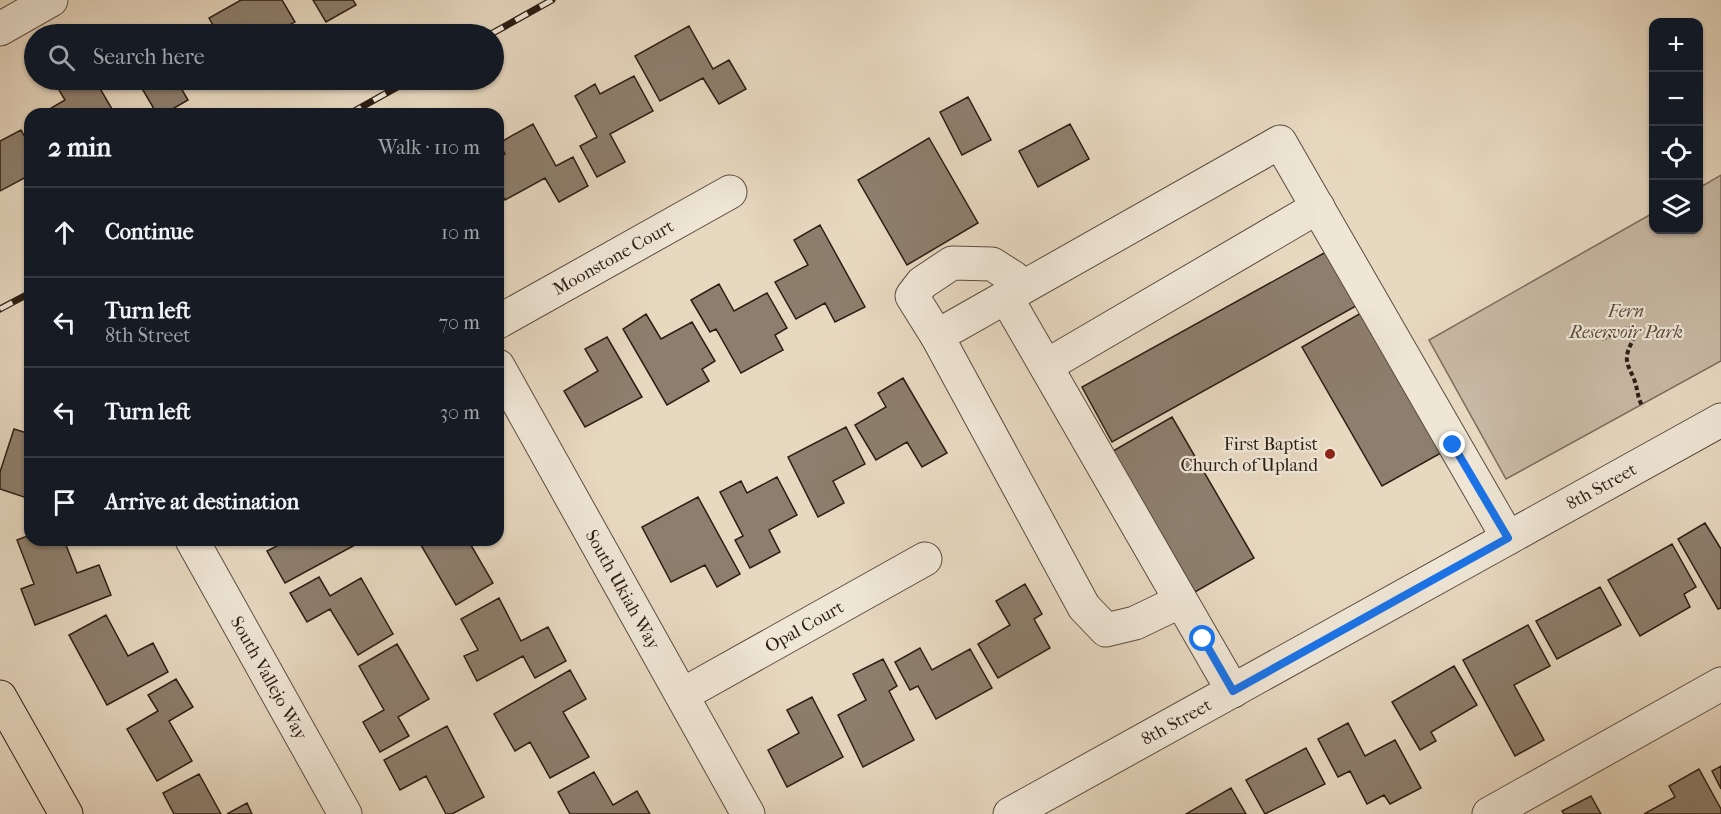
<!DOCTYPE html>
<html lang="en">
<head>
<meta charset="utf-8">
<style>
	body { margin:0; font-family:"IM FELL French Canon",serif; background:#242831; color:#f1f3f6 }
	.controls { position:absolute; right:18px; top:18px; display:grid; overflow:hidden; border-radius:12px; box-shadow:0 2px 4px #0004 }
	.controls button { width:54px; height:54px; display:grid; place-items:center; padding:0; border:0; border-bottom:2px solid #363941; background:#171b24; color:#f1f3f6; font:30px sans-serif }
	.stop { position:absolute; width:18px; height:18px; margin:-14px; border:4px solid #1a73e8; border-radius:50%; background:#fff }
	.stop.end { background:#1a73e8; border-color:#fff; box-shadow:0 2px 6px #0008 }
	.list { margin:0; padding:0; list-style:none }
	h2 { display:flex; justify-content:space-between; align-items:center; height:78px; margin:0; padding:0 24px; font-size:26px }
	h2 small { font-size:20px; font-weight:400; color:#9ea1a6 }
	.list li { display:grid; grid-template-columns:39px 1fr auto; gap:18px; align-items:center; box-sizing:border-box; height:90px; padding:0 24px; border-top:2px solid #363941 }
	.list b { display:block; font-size:22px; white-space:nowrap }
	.list p { margin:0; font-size:20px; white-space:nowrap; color:#9ea1a6 }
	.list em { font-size:20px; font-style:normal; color:#9ea1a6 }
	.icon { flex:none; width:33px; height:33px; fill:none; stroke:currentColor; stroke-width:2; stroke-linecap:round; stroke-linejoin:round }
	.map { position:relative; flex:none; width:1721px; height:814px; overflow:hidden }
	.search { position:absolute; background:#171b24; box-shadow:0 2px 4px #0004; left:24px; top:24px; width:480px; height:66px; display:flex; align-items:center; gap:15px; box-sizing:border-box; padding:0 21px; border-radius:33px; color:#9ea1a6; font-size:22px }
	.panel { position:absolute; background:#171b24; box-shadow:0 2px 4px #0004; left:24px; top:108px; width:480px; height:438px; border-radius:18px }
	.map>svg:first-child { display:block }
</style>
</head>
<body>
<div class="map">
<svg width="1721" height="814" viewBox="0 0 1721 814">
	<rect width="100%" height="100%" fill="#e7d8c0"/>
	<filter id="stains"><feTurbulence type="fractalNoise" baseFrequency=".00333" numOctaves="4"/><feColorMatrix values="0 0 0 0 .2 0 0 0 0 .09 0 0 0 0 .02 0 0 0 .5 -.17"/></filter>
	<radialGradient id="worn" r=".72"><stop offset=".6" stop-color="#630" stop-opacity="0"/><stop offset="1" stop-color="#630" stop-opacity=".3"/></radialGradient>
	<!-- green -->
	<path fill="#c7b8a3" stroke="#7a6a5c" stroke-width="1.5" d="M1721,175V361L1506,479L1429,340L1653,213L1654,230H1698L1699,188Z"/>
	<!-- building -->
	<path fill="#8d7e6d" stroke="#2c1d14" stroke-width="1.5" d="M241,0H282L295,22L272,34H218L209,18Z
		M313,0H353L356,5L326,22Z
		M144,25L149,34H128Z
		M190,25L196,34H173Z
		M689,26L713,69L729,60L746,89L719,104L703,78L660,101L635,56Z
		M634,76L653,111L610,134L625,162L597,177L580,146L597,137L575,96L595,84L600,94Z
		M53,80H95L115,114H41L65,100Z
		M137,80H184L178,83L188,100L164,114H157Z
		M968,97L991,140L962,155L940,112Z
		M533,124L556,166L573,157L588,186L559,202L545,178L505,200L498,188V158L505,154L499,143Z
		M1070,124L1089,159L1038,187L1019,151Z
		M21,130L30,146V175L0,191V141Z
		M929,138L978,223L907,265L858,180Z
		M820,225L865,307L835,322L825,303L796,319L775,282L808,265L794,240Z
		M1326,252L1356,306L1112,442L1082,387Z
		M719,284L734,311L767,293L787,328L775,335L783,350L741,373L716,329L710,332L691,300Z
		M1361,313L1441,453L1382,486L1302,347Z
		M646,314L661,339L692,322L715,361L702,369L709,381L667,405L623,329Z
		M607,337L642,397L585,427L564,391L598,371L585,349Z
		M903,378L947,453L922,467L907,442L876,460L855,425L886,407L878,393Z
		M1172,417L1254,558L1195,592L1113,451Z
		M846,427L865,464L833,481L844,503L818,517L788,457Z
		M14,429L30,434V499L0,489V472Z
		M777,477L797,515L769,530L780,552L750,568L735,540L743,536L720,492L741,481L747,493Z
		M698,497L740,574L717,587L705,565L671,582L642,527Z
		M1705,523L1721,549V608L1718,609L1678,539Z
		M30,535V540H64L77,573L99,565L111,595L35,625L21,589L34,584L17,540Z
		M288,540H364L285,583L267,551Z
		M418,540H468L493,583L456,605Z
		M1672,544L1696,587L1684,594L1690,607L1640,636L1608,580Z
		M319,577L330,596L361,578L393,634L358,655L330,609L307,622L290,593Z
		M1025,584L1042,614L1034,619L1050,648L998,678L978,644L1010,625L996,601Z
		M1600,587L1621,625L1557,659L1536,621Z
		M499,598L521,641L548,627L566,661L535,678L523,656L477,681L464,656L478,650L461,619Z
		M106,615L128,656L153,643L168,672L107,705L69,635Z
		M1528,625L1550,666L1514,685L1544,740L1515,756L1463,660Z
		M397,644L429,699L398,717L409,736L380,752L363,722L384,710L359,666Z
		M920,648L932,670L970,649L992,688L936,719L918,686L910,690L895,662Z
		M883,659L897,686L889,691L914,740L863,767L838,715L866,700L853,674Z
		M1454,666L1477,705L1431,732L1436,741L1420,750L1392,702Z
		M570,670L586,699L563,712L589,757L550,778L530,742L515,751L494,714Z
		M176,679L193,707L169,721L192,761L157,781L127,729L158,711L148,695Z
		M812,697L843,757L787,787L768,750L799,733L787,710Z
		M1348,723L1365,756L1395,740L1421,788L1390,804L1384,795L1367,804L1350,771L1338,777L1318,739Z
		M447,726L484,797L452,814H446L426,776L400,790L384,760Z
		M1306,748L1325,784L1265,814L1246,780Z
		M1721,766V789L1712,771Z
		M1699,769L1721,809V814H1644L1675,797L1669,786Z
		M594,772L613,805L637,791L650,814H570L558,792Z
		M199,774L221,814H174L163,793Z
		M1231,788L1246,814H1186Z
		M1591,796L1601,814H1564L1562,811Z
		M247,803L252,814H227Z"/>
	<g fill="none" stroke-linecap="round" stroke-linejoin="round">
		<!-- minor casing -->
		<g stroke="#5b4c3f" stroke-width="35">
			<g id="minor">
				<path d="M0,29L51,0"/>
				<path id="s1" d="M498,322L730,192"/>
				<path d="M937,336L1280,142L1508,538"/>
				<path id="s2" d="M498,366L748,814"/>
				<path d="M1046,366L1318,207"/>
				<path id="s3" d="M192,540L345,814"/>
				<path d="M1181,601L1135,623L1106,630L1084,607L937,336L912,296L922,283L952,263L992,264L1014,278L1009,297L1014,311L1233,691"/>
				<path id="s4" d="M682,695L925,559"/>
				<path id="s5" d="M1010,814L1721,420"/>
				<path d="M1489,814L1721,684"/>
			</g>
		</g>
		<!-- major casing -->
		<g stroke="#2c1d14" stroke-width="35">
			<path id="major" d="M0,697L66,814"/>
		</g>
		<!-- path -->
		<path stroke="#2c1d14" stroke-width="4" stroke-dasharray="4.5 3" stroke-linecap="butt" d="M1602,339L1629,327L1636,328C1636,338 1628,346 1627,356C1626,365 1631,371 1634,379C1638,389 1637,398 1643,407"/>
		<!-- minor -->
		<use href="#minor" stroke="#efe6d6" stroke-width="33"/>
		<!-- major -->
		<use href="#major" stroke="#e7d8c0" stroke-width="33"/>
		<!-- rail casing -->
		<g stroke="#2c1d14" stroke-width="7">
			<path id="rail" d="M491,34L552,0
				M349,114L410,80
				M0,309L30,293"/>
		</g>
		<!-- rail -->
		<use href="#rail" stroke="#efe6d6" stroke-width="4.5" stroke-dasharray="14" stroke-linecap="butt"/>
	</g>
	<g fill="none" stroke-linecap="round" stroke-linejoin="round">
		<!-- route -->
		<path stroke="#1a73e8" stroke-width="8" d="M1203,639L1233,691L1508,538L1453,445"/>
	</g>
	<!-- markers -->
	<circle fill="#8f2418" stroke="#efe6d6" stroke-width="2" cx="1330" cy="454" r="6"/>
	<g text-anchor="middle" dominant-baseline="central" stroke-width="4.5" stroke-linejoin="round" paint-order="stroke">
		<!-- street labels -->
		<g font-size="18" fill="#2c1d14" stroke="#efe6d6">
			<text stroke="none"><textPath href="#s1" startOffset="132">Moonstone Court</textPath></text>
			<text stroke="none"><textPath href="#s5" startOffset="676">8th Street</textPath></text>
			<text stroke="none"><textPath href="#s2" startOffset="256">South Ukiah Way</textPath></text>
			<text stroke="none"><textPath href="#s4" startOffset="140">Opal Court</textPath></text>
			<text stroke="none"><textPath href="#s3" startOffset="158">South Vallejo Way</textPath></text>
			<text stroke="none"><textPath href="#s5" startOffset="190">8th Street</textPath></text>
		</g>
		<!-- park labels -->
		<g font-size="18" font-style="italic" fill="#5a4c3f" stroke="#efe6d6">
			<text x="1626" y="311">Fern<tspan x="1626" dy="21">Reservoir Park</tspan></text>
		</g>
		<!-- poi labels -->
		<g font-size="18" fill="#2c1d14" stroke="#efe6d6" text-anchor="end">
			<text x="1318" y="444">First Baptist<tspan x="1318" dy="21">Church of Upland</tspan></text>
		</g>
	</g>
	<rect width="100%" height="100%" filter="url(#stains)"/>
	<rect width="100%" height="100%" fill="url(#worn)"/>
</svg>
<div class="controls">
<button>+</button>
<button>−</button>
<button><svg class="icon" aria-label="locate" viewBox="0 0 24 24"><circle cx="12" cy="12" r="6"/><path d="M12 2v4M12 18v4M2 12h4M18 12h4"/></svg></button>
<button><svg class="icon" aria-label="layers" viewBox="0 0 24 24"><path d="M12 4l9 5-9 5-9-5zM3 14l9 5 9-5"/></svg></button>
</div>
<div class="stop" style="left:1203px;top:639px"></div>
<div class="stop end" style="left:1453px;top:445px"></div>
<div class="search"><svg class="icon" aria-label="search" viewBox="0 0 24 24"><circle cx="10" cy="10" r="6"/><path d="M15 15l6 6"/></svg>Search here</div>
<section class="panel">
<h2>2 min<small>Walk · 110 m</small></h2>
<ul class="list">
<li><svg class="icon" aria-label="ahead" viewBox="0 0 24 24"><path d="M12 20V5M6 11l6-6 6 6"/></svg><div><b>Continue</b></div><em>10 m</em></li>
<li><svg class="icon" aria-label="left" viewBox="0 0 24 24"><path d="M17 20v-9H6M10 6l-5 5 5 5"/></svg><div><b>Turn left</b><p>8th Street</p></div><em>70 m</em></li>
<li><svg class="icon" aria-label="left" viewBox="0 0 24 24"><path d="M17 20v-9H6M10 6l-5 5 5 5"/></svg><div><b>Turn left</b></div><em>30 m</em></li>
<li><svg class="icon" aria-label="arrive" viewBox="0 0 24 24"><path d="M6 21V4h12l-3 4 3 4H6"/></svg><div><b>Arrive at destination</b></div></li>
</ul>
</section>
</div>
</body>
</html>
